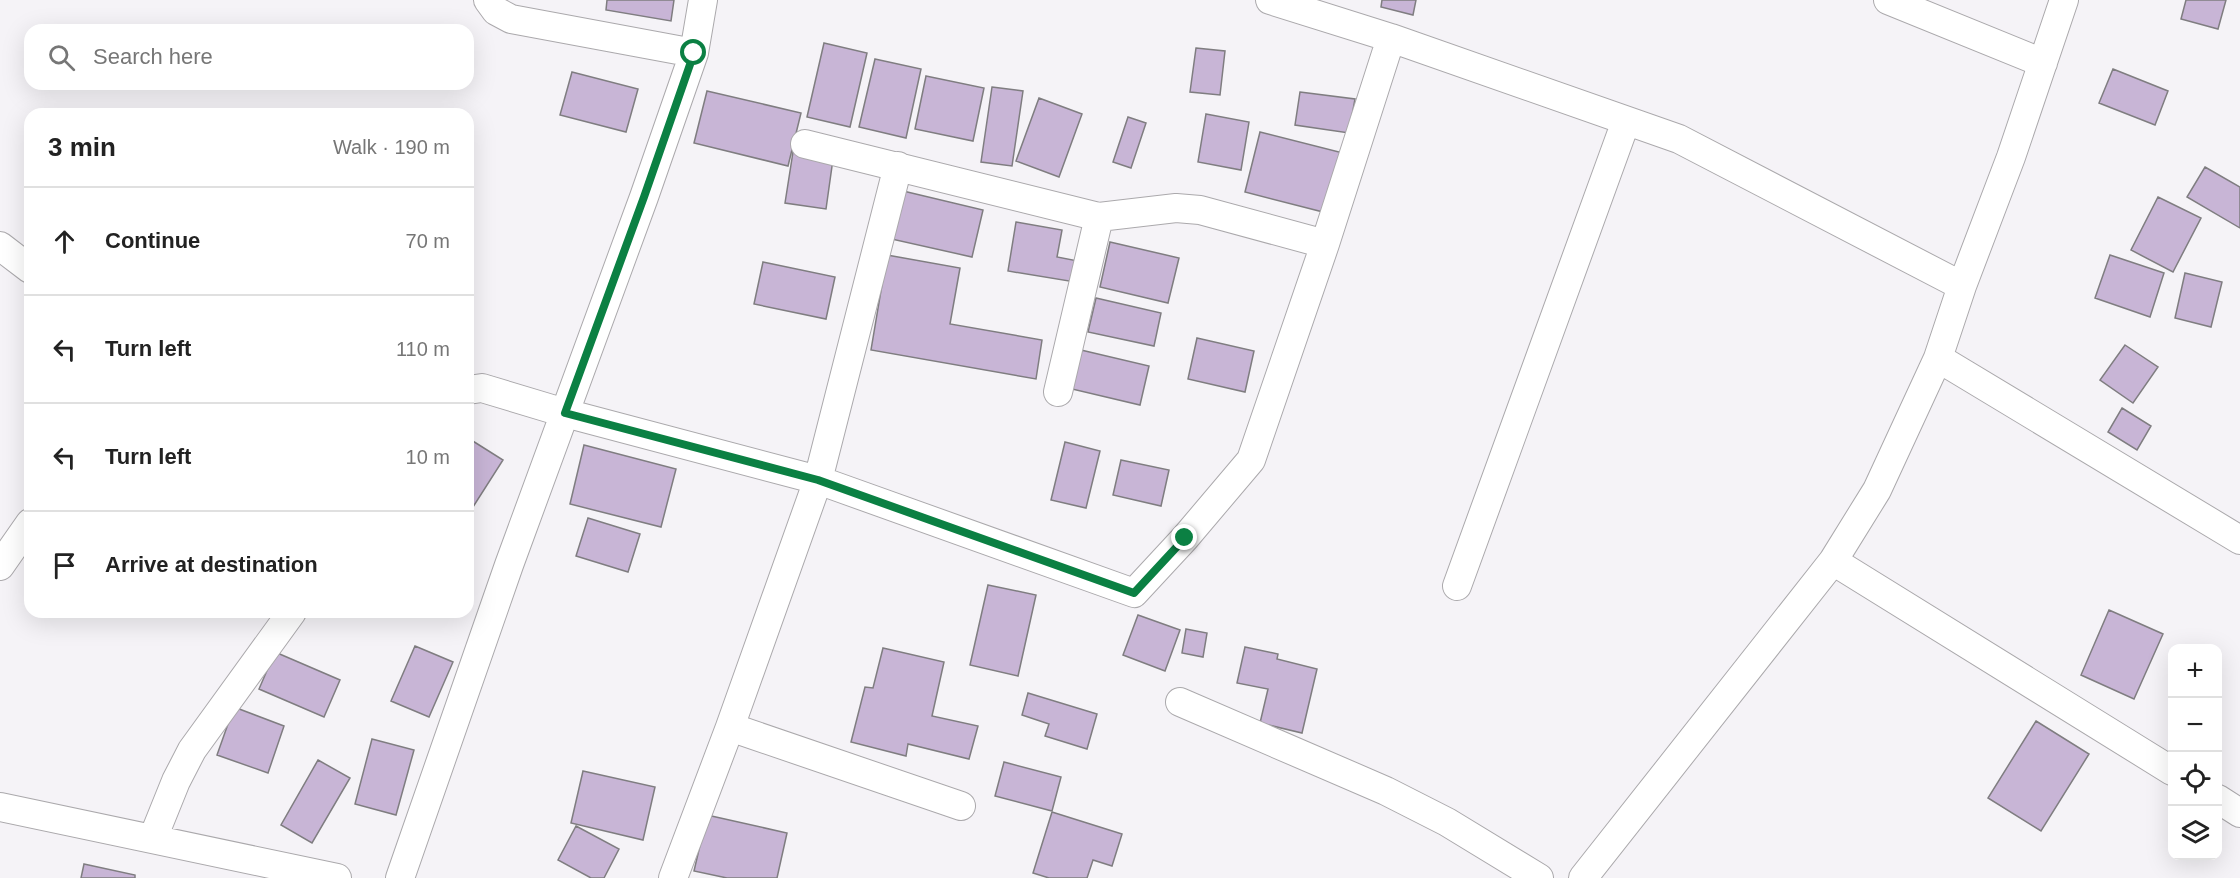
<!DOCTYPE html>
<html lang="en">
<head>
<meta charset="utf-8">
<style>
	body { margin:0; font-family:Helvetica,sans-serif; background:#f6f6f6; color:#222 }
	.controls { position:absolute; right:18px; bottom:18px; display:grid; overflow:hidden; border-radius:12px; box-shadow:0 6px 24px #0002 }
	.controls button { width:54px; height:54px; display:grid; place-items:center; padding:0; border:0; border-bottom:2px solid #e0e0e0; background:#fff; color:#222; font:30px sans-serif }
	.stop { position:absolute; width:18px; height:18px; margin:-14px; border:4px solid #0b8043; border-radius:50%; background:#fff }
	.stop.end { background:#0b8043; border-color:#fff; box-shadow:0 2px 6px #0008 }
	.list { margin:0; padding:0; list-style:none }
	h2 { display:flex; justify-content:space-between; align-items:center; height:78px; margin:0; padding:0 24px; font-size:26px }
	h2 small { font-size:20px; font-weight:400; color:#767676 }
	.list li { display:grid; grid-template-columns:39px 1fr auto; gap:18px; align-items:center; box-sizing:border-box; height:108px; padding:0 24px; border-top:2px solid #e0e0e0 }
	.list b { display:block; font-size:22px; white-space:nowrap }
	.list em { font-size:20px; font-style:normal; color:#767676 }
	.icon { flex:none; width:33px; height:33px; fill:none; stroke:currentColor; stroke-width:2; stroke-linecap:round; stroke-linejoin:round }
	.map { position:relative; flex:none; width:2240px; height:878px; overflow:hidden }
	.search { position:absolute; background:#fff; box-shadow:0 6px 24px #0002; left:24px; top:24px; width:450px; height:66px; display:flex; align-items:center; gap:15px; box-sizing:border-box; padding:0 21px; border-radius:18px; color:#767676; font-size:22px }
	.panel { position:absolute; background:#fff; box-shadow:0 6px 24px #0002; left:24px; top:108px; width:450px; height:510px; border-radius:18px }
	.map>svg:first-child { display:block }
</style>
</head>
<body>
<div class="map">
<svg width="2240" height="878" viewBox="0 0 2240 878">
	<rect width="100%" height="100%" fill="#f5f3f7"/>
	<!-- building -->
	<path fill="#c8b5d6" stroke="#7f7d80" stroke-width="1.5" d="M607,0H674L671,21L606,10Z
		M1382,0H1416L1413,15L1381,7Z
		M2186,0H2226L2218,29L2181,19Z
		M824,43L867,53L850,127L807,117Z
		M1196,48L1225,51L1220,95L1190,92Z
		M875,59L921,69L906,138L859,127Z
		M2113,69L2168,91L2155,125L2099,103Z
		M572,72L638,89L626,132L560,115Z
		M926,76L984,88L973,141L915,129Z
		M992,87L1023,91L1012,166L981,162Z
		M707,91L801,113L788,166L694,143Z
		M1300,92L1355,99L1349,133L1295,125Z
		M1039,98L1082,114L1059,177L1016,161Z
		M1206,114L1249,122L1241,170L1198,162Z
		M1128,117L1146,123L1131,168L1113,162Z
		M1260,132L1343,153L1327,213L1245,192Z
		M793,152L833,159L826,209L785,203Z
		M2205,167L2240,187V228L2187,197Z
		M899,190L983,210L972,257L887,238Z
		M2158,197L2201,218L2173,272L2131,250Z
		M1016,222L1062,230L1057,257L1078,261L1075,282L1008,271Z
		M1110,242L1179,258L1168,303L1100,287Z
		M887,255L960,268L950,324L1042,340L1036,379L871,350Z
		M2110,255L2164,273L2150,317L2095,298Z
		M763,262L835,277L826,319L754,304Z
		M2185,273L2222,282L2211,327L2175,318Z
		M1096,298L1161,313L1154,346L1088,332Z
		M1197,338L1254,351L1245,392L1188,379Z
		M2125,345L2158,367L2133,403L2100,380Z
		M1081,350L1149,366L1140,405L1072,389Z
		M2122,408L2151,426L2137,450L2108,432Z
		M468,438L503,460L473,507L468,504Z
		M1065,442L1100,451L1086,508L1051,500Z
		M584,445L676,469L661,527L570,504Z
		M1121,460L1169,470L1161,506L1113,495Z
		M588,518L640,534L628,572L576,556Z
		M988,585L1036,595L1018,676L970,665Z
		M2109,610L2163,634L2134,699L2081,675Z
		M1138,615L1180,630L1165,671L1123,655Z
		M1186,629L1207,633L1203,657L1182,653Z
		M415,646L453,662L429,717L391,701Z
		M1245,647L1278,654L1277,659L1317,669L1302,733L1260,723L1268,689L1237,683Z
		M883,648L944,662L932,716L978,726L969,759L908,744L906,756L851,742L865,687L873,688Z
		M275,652L340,680L324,717L259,689Z
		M1028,693L1097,714L1087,749L1045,736L1049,724L1022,715Z
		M234,707L284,726L268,773L217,755Z
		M2036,721L2089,754L2041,831L1988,798Z
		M372,739L414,750L396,815L355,804Z
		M318,760L350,778L312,843L281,825Z
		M1004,762L1061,777L1052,811L995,796Z
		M583,771L655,787L643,840L571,823Z
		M1052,812L1122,834L1112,866L1093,860L1087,878H1049L1033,873Z
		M707,815L787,833L777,878H727L694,871Z
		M576,826L619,849L604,878H591L558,860Z
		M84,864L135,875V878H81Z"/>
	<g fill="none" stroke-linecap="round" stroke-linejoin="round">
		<!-- minor casing -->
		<g stroke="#aba9ac" stroke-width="30">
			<path id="minor" d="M488,0L496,11L511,19L694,53
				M1270,0L1391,38L1679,139L1962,286
				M1888,0L2043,63
				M805,144L1099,217L1176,208L1200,210L1325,244
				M0,246L30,269
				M1938,358L2240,540
				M468,390L482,388L565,413L818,480L898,166
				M1058,392L1099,217
				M1833,561L2172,771
				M0,566L30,523
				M1457,586L1626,121
				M1180,702L1386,791L1447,822L1539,878
				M2218,799L2240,813
				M961,806L730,727L818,480L1134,593L1185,538L1251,460L1325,244L1391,38
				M0,807L337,878
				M153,838L176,781L192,750L292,612
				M400,878L509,565L644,197L694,53L703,0
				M673,878L730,727
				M1583,878L1833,561L1877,490L1938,358L1962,286L2011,157L2064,0"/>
		</g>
		<!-- minor -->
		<use href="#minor" stroke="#fff" stroke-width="28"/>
	</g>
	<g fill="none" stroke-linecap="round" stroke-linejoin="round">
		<!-- route -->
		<path stroke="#0b8043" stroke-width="8" d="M694,53L644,197L565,413L818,480L1134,593L1185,538"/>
	</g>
</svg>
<div class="controls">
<button>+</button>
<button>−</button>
<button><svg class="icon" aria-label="locate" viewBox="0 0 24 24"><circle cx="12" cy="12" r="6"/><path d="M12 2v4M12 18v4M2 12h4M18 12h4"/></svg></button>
<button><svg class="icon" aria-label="layers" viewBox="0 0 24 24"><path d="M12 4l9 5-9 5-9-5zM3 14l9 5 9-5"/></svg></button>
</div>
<div class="stop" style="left:694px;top:53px"></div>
<div class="stop end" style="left:1185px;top:538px"></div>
<div class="search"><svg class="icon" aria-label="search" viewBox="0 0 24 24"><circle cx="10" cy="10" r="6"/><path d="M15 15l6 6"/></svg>Search here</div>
<section class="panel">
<h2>3 min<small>Walk · 190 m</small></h2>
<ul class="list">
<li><svg class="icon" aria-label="ahead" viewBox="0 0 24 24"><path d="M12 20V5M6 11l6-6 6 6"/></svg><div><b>Continue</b></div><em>70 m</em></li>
<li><svg class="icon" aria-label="left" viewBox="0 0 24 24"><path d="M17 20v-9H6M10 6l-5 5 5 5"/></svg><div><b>Turn left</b></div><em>110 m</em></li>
<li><svg class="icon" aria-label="left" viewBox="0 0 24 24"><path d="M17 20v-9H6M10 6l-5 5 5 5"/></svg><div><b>Turn left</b></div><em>10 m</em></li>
<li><svg class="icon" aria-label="arrive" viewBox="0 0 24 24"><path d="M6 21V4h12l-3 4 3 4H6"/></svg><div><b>Arrive at destination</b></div></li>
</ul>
</section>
</div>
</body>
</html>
